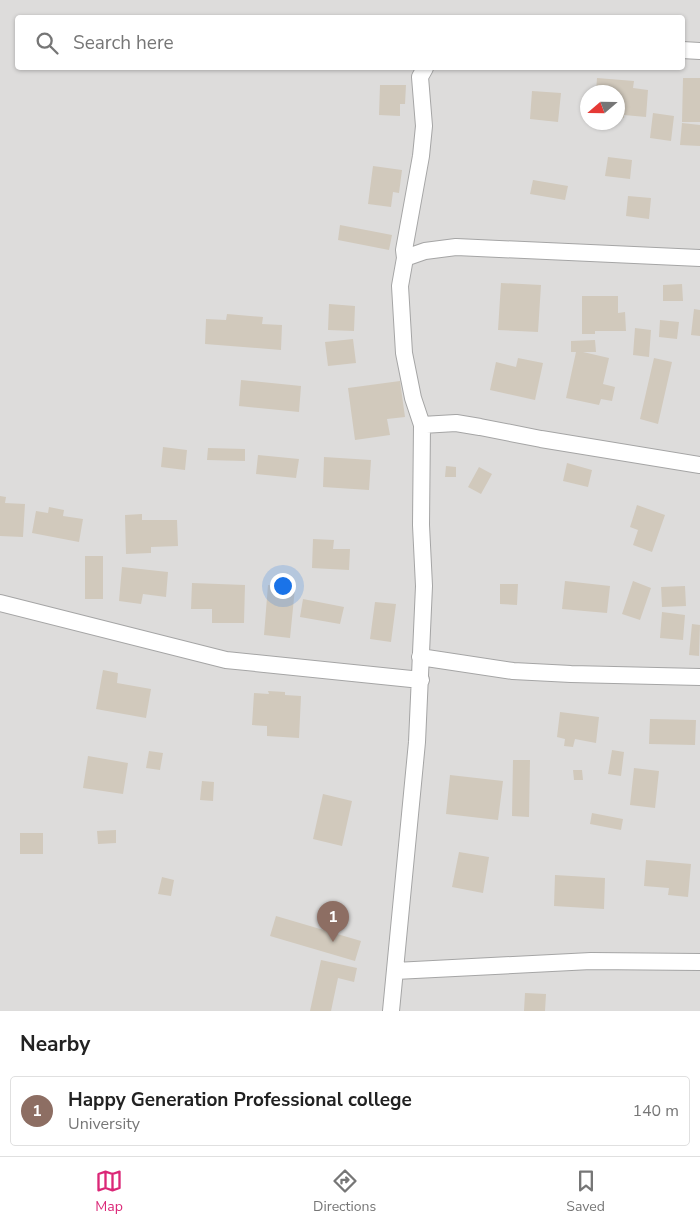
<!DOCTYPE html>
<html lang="en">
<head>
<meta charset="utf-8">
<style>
	body { margin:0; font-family:"Nunito Sans",sans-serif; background:#f6f6f6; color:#222 }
	.compass { position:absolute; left:580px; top:85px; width:45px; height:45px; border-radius:50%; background:#fff; box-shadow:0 1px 4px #0004; rotate:250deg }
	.you { position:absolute; left:282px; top:585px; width:18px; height:18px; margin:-12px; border:4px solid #fff; border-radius:50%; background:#1a73e8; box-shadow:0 0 0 8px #1a73e833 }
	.badge { display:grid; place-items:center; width:32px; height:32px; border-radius:50%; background:#db2777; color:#fff; font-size:16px; font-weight:700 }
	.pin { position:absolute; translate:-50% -41px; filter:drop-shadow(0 1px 2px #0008) }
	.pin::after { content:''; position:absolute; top:26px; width:18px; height:15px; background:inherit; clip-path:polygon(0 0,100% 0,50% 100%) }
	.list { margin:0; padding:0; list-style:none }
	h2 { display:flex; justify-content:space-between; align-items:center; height:65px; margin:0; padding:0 20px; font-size:21px }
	h2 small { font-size:16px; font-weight:400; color:#767676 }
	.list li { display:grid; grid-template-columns:32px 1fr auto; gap:15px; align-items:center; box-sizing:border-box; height:70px; margin:0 10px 10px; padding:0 10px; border:1px solid #e0e0e0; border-radius:5px }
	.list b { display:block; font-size:19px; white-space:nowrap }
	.list p { margin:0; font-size:16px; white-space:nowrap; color:#767676 }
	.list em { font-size:16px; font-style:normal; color:#767676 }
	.icon { flex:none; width:28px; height:28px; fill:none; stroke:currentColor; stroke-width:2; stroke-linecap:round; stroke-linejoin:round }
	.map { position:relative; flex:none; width:700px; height:1011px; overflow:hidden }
	.search { position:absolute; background:#fff; box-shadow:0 1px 4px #0004; left:15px; right:15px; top:15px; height:55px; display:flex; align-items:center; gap:12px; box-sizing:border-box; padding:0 18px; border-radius:5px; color:#767676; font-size:19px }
	.sheet { height:145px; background:#fff }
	nav { display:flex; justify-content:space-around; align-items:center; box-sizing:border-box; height:70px; border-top:1px solid #e0e0e0; background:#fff; font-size:14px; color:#767676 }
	nav a { display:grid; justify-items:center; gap:2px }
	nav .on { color:#db2777 }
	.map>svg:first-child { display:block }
</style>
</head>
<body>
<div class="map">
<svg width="700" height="1011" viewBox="0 0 700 1011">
	<rect width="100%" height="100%" fill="#f0efe4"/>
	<!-- residential -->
	<path fill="#dddcdb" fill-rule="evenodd" d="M0,0H700V1011H0ZM18,18H682V68H18ZM588,92H618V122H588Z"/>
	<!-- building -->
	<path fill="#d1c9bc" d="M597,78L634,81L633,88L648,90L646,117L624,115V118L618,117V92H596Z
		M683,78H700V122H682Z
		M380,85H406L405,104H400V116L379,115Z
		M532,91L561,93L558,122L530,119Z
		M653,113L674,116L671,141L650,138Z
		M682,123L700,125V146L680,145Z
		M608,157L632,160L630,179L605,176Z
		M373,166L402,170L399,193L393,192L391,207L368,204Z
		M533,180L568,186L565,200L530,194Z
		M628,196L651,198L649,219L626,216Z
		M340,225L392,235L389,250L338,240Z
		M501,283L541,285L538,332L498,330Z
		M682,284L683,301H663V285Z
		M582,296H618V313L625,312L626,331H595V334H582Z
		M329,304L355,306L354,331L328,330Z
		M694,309L700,310V336L691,335Z
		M227,314L263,317L262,324L282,325L281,350L205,344L206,319L226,320Z
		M660,320L679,322L677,339L659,337Z
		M635,328L651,330L649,357L633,355Z
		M353,339L356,363L328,366L325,342Z
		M595,340L596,352H583L609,358L603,384L615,387L612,401L601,399L599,405L566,398L576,352H571V341Z
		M518,358L543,363L535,400L490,390L496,362L516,367Z
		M654,358L672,362L658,424L640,419Z
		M241,380L301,386L299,412L239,406Z
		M400,381L405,417L387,419L390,435L355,440L348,388Z
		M163,447L187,450L185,470L161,467Z
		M208,448L245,449V461L207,460Z
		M258,455L299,459L296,478L256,474Z
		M324,457L371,460L369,490L323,487Z
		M567,463L592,470L588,487L563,481Z
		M446,466L456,467V477H445Z
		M479,467L492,474L481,494L468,487Z
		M0,496L6,497L5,503L25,504L23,537L0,536Z
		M637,505L665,515L652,552L633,545L638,530L630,527Z
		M49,507L64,510L63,516L83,519L79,542L32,533L36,511L48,513Z
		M142,514V520H177L178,546L151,547V553L126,554L125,515Z
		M313,539L334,540L333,549H350L349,570L312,568Z
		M85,556H103V599H85Z
		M122,567L168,572L166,597L143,594L141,604L119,601Z
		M565,581L610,586L607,613L562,609Z
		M633,581L651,588L640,620L622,614Z
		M192,583L245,585L244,623H212V609H191Z
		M500,584H518L517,605L500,604Z
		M268,585L295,588L290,638L264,635Z
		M685,586L686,606L662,607L661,587Z
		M303,599L344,607L340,624L300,617Z
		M375,602L396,604L391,642L370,639Z
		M662,612L685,615L683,640L660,638Z
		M692,624L700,625L699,656L689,655Z
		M103,670L118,673L117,683L151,689L146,718L96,709Z
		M268,691L285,692V695L301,696L299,738L267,736V726L252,725L254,693L269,694Z
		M560,712L599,717L596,743L575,739L573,747L564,746L565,739L557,737Z
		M650,719L696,720L695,745L649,744Z
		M612,750L624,752L621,776L608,774Z
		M149,751L163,753L160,770L146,768Z
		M88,756L128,763L123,794L83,788Z
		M513,760H530L529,817L512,816Z
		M634,768L659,771L655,808L630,805Z
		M573,770H582L583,780H574Z
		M450,775L503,781L498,820L446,814Z
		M202,781L214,782L213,801L200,800Z
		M323,794L352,801L342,846L313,839Z
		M592,813L623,819L621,830L590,824Z
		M116,830V843L98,844L97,831Z
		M20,833H43V854H20Z
		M459,852L489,857L483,893L452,887Z
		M646,860L691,864L688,897L668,895L669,888L644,886Z
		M555,875L605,878L604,909L554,906Z
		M162,877L174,880L171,896L158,894Z
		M276,916L361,941L355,961L270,936Z
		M321,960L357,968L354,982L338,978L331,1011H310Z
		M525,993L546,994L545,1011H524Z"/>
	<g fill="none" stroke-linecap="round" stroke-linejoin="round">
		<!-- minor casing -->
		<g stroke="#a5a5a5" stroke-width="18">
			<path id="minor" d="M682,50L700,51
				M405,258L404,250L421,156L424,126L420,77L425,68
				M422,425L456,423L480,427L541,439L700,465
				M0,603L226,660L421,680
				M420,657L513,671L571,674L700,677
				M395,971L591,961L700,962
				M391,1011L417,742L424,586L421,525L422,425L413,398L404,353L400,286L405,258L425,251L456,247L700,258"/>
		</g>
		<!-- minor -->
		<use href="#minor" stroke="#fff" stroke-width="16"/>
	</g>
</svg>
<svg class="compass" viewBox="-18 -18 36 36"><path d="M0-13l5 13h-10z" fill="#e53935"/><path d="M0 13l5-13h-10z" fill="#767676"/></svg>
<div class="you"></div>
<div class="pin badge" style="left:333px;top:942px;background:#8d6e63">1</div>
<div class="search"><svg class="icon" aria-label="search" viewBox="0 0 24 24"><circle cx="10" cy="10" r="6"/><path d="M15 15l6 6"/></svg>Search here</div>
</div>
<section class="sheet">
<h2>Nearby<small></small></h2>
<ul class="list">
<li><span class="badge" style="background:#8d6e63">1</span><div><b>Happy Generation Professional college</b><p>University</p></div><em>140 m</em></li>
</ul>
</section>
<nav>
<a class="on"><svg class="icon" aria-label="map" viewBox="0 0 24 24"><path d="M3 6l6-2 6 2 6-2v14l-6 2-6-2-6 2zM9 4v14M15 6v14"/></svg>Map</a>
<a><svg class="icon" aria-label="directions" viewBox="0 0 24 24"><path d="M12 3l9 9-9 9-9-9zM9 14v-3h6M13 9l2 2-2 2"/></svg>Directions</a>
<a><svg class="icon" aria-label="saved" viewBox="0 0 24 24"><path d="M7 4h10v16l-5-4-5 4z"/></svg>Saved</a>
</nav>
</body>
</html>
